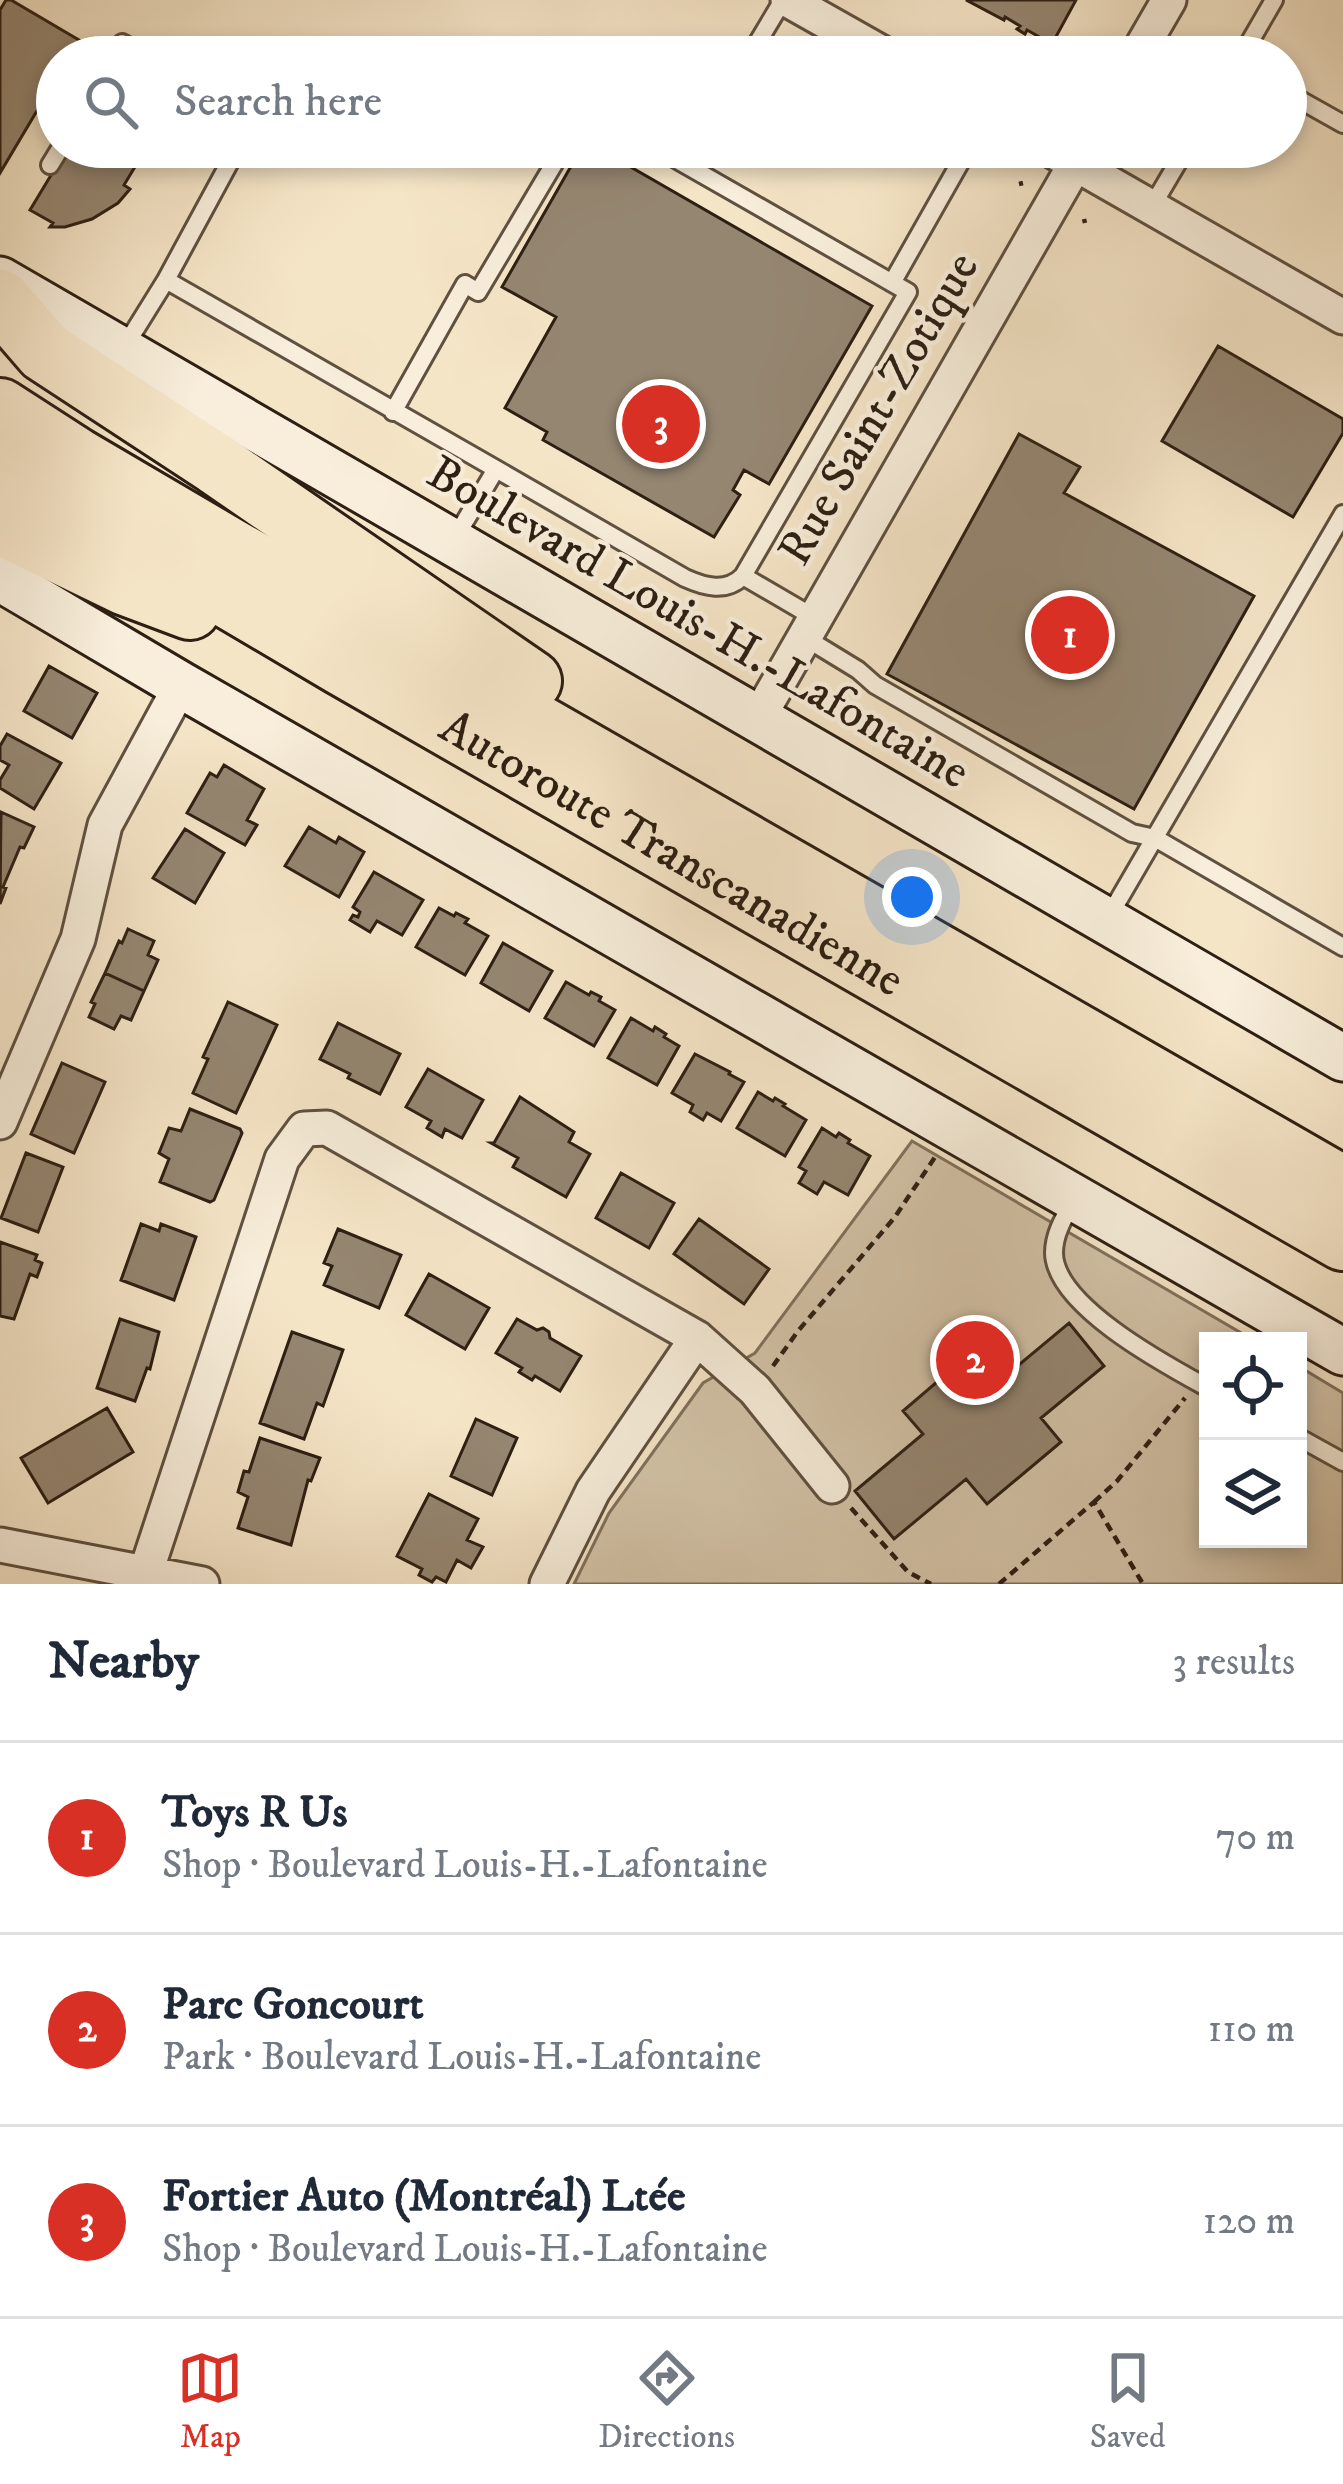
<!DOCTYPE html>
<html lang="en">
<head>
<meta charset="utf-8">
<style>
	body { margin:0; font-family:"IM FELL DW Pica",serif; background:#f6f6f7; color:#1f2937 }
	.controls { position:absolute; right:36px; bottom:36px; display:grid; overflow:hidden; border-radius:0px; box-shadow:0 6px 18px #0003 }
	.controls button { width:108px; height:108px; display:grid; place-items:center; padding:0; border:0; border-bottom:3px solid #e0e1e3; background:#fff; color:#1f2937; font:60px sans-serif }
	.you { position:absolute; left:912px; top:897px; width:42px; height:42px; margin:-30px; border:9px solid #fff; border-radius:50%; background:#1a73e8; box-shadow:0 0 0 18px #1a73e833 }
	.badge { display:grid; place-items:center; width:78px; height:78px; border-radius:50%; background:#d93025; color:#fff; font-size:39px; font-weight:700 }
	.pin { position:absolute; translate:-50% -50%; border:6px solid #fff; box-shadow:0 3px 12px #0006 }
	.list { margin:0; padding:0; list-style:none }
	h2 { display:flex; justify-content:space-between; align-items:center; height:156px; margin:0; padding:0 48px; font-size:51px }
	h2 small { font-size:39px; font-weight:400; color:#747a83 }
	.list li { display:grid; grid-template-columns:78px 1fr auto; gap:36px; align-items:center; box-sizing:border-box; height:192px; padding:0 48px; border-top:3px solid #e0e1e3 }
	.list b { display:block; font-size:45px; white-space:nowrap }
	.list p { margin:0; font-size:39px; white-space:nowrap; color:#747a83 }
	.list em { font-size:39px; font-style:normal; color:#747a83 }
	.icon { flex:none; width:66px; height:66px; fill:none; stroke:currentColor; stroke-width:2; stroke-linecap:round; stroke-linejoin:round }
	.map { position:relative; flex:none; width:1343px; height:1584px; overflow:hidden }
	.search { position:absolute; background:#fff; box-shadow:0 6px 18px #0003; left:36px; right:36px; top:36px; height:132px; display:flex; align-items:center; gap:30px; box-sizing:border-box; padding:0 42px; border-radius:66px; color:#747a83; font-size:45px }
	.sheet { height:732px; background:#fff }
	nav { display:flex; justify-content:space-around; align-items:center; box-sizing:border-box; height:168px; border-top:3px solid #e0e1e3; background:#fff; font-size:33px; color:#747a83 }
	nav a { display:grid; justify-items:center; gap:6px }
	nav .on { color:#d93025 }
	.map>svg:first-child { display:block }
</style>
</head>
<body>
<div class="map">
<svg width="1343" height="1584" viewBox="0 0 1343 1584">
	<rect width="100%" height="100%" fill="#f5e5c7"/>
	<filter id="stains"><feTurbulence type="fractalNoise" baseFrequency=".00167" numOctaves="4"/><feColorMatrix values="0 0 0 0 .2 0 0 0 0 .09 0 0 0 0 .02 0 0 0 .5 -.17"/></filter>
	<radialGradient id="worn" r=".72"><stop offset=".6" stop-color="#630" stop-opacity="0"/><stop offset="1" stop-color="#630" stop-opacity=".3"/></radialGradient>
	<!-- green -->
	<path fill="#d3c3a8" stroke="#80715e" stroke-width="3" d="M912,1141L1255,1341H1208V1539H1298V1366L1343,1393V1584H574L609,1513L703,1383L755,1353Z"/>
	<!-- building -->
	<path fill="#958671" stroke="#2d1f13" stroke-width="3" d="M6,0H11L79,40L69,57H57V77L0,173V10Z
		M966,0H1076L1052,44L1027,30L1025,34L1017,29L1020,26L1005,17L1004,20Z
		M68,147H147L124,185L130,189L118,203L92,219L65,227H50L53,223L30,210Z
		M582,147H596L872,306L769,484L744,470L733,490L740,495L714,537L543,440L547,432L505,408L556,317L502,287Z
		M1218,346L1343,419V433L1293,517L1162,441Z
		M1019,434L1080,467L1064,493L1254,596L1134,809L887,674Z
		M49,666L97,693L72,738L24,711Z
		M7,734L61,763L34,809L0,788V780L9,765L0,760V746Z
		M224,765L264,789L247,820L257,825L245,845L187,813L210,773L217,777Z
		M1,812L34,827L24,848L20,847L3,887L6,888L0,904Z
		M309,827L336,843L339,837L364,852L339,897L285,866Z
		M185,829L224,853L195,903L153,878Z
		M374,872L423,900L402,935L377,921L370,932L350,920L353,915L358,917L360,912L353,907Z
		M439,908L454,916L456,913L468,919L465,923L488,936L465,975L416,947Z
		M128,929L154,941L148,955L158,960L144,991L105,973L119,941L122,943Z
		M503,943L552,971L529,1011L481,983Z
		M105,973L144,991L131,1020L121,1016L114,1029L89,1017L95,1004L91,1002Z
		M566,982L589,995L591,992L601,997L599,1001L615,1010L594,1046L545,1018Z
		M228,1002L277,1025L236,1113L193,1093L208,1059L203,1057Z
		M631,1018L653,1031L655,1027L666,1034L664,1037L679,1046L657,1085L608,1058Z
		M338,1023L400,1054L380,1094L348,1078L350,1074L320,1059Z
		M695,1054L730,1072L729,1074L744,1082L721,1121L707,1113L703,1120L690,1112L693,1105L672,1093Z
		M62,1063L105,1082L74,1153L31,1134Z
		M428,1069L483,1100L462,1138L445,1129L442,1137L427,1128L431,1121L406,1107Z
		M758,1092L773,1101L775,1098L785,1104L783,1106L806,1120L785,1156L737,1128Z
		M520,1097L574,1132L569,1142L590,1154L566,1197L513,1167L518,1158L491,1143H494Z
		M190,1109L240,1129L242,1133L214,1200L210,1202L160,1182L169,1159L159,1153L169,1128L181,1131Z
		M822,1128L836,1137L839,1133L850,1140L848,1143L870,1156L848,1195L824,1182L817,1194L799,1183L806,1171L799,1167Z
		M26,1153L63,1167L38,1232L1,1218Z
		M621,1173L674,1203L649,1248L596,1218Z
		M699,1219L769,1269L744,1304L674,1254Z
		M141,1224L159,1231L161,1224L196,1237L174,1300L121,1280Z
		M338,1229L401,1255L379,1308L324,1285L332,1266L324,1263Z
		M0,1242L37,1255L35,1260L42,1263L37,1277L30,1274L14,1319L0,1316Z
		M429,1274L489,1308L465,1349L406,1315Z
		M120,1319L159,1332L150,1369L147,1368L135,1401L97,1388Z
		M517,1319L537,1330L543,1328L549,1332L550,1338L581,1356L560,1391L535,1376L532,1380L519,1372L522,1368L496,1353Z
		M1069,1323L1104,1366L1041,1418L1061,1442L987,1504L966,1479L894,1539L855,1491L923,1434L903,1411L952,1369L978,1399Z
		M292,1332L343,1350L323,1406L317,1403L304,1439L260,1423Z
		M107,1408L133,1452L48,1503L21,1458Z
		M476,1419L517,1438L492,1495L451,1476Z
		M260,1438L320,1458L311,1481L308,1480L291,1545L238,1528L248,1497L238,1492L244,1471L249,1472Z
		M429,1494L478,1519L467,1540L483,1547L471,1568L457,1560L446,1582L436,1577L432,1582L419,1575L422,1569L397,1556Z"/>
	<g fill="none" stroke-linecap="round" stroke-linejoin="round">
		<!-- service casing -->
		<g stroke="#5f5040" stroke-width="22">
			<path id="service" d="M114,57L122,43L148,57
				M289,57L290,56
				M749,57L783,0
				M1241,57L1274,0
				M1286,92L1343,124
				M655,147L686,165
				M696,147L686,165L908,292L743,576L815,618
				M50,165L61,147
				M1151,208L1187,147
				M166,280L238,147
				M892,283L969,147
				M125,346L166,280L496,469L455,538
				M393,412L465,284L478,292L564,147
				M496,469L685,578C705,587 726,593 743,576
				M804,637L858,670L875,685L1132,833L1155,838L1343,947
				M1108,918L1343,514
				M1074,1200C1065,1216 1054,1233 1054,1253C1055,1306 1166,1365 1208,1388
				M1298,1437L1343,1462"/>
		</g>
		<!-- minor casing -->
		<g stroke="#5f5040" stroke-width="39">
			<path id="minor" d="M788,0L889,57
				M1136,57L1169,0
				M1046,147L1343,317
				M757,720L1085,147
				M0,1122L78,939L105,825L181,685
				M0,1545L202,1584
				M146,1572L282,1159L304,1129L327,1128L697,1338L755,1390L832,1486
				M547,1584L593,1491L697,1338"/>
		</g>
		<!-- secondary casing -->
		<g stroke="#2d1f13" stroke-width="51">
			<path id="secondary" d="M0,280L1343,1058
				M0,578L181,685L1343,1352"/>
		</g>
		<!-- motorway casing -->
		<g stroke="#2d1f13" stroke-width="66">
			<g id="motorway">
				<path d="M0,300L45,352L216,464L531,681"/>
				<path d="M0,409L76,458L229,548L1343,1187"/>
				<path id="s1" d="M0,463L342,665L1343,1240"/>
				<path d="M0,524L126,585L190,609"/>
			</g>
		</g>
		<!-- path -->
		<path stroke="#2d1f13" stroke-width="4.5" stroke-dasharray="9 6" stroke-linecap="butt" d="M1019,184L1023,183
			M1084,219L1085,223
			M773,1366L798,1331L895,1217L935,1157
			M1094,1502L1117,1481L1185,1398
			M851,1508L908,1572L931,1584
			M999,1584L1094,1502L1143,1584"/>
		<!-- service -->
		<use href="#service" stroke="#f8eedb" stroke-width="16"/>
		<!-- minor -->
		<use href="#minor" stroke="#f8eedb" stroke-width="33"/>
		<!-- secondary -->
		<use href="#secondary" stroke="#f8eedb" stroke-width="45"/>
		<!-- motorway -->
		<use href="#motorway" stroke="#f5e5c7" stroke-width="60"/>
	</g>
	<g text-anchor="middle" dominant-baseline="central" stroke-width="9" stroke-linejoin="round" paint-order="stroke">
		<!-- street labels -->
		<g font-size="48" fill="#2d1f13" stroke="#f8eedb">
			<text transform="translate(879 409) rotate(-60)">Rue Saint-Zotique</text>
			<text transform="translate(698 623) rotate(30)">Boulevard Louis-H.-Lafontaine</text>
			<text stroke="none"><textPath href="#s1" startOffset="777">Autoroute Transcanadienne</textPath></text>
		</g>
	</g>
	<rect width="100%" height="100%" filter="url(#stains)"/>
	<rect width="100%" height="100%" fill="url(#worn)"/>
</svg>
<div class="controls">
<button><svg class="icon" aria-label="locate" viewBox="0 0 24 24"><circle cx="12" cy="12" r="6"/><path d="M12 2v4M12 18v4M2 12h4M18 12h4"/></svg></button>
<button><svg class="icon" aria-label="layers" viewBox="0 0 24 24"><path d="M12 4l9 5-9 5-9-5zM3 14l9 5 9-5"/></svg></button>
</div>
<div class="you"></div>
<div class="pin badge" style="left:1070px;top:635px">1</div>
<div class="pin badge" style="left:975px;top:1360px">2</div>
<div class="pin badge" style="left:661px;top:424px">3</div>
<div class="search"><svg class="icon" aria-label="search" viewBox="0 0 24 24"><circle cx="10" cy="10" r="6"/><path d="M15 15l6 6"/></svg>Search here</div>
</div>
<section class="sheet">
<h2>Nearby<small>3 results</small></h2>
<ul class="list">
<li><span class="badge">1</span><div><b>Toys R Us</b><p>Shop · Boulevard Louis-H.-Lafontaine</p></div><em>70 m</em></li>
<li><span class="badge">2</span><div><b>Parc Goncourt</b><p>Park · Boulevard Louis-H.-Lafontaine</p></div><em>110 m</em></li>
<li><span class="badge">3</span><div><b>Fortier Auto (Montréal) Ltée</b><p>Shop · Boulevard Louis-H.-Lafontaine</p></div><em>120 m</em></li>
</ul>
</section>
<nav>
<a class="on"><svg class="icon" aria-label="map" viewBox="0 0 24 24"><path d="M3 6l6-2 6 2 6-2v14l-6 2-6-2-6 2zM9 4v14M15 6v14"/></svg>Map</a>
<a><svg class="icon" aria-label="directions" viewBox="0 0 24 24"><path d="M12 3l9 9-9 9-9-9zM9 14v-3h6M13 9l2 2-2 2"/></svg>Directions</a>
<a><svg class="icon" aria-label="saved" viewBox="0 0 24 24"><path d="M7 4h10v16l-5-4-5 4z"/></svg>Saved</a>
</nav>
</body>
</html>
